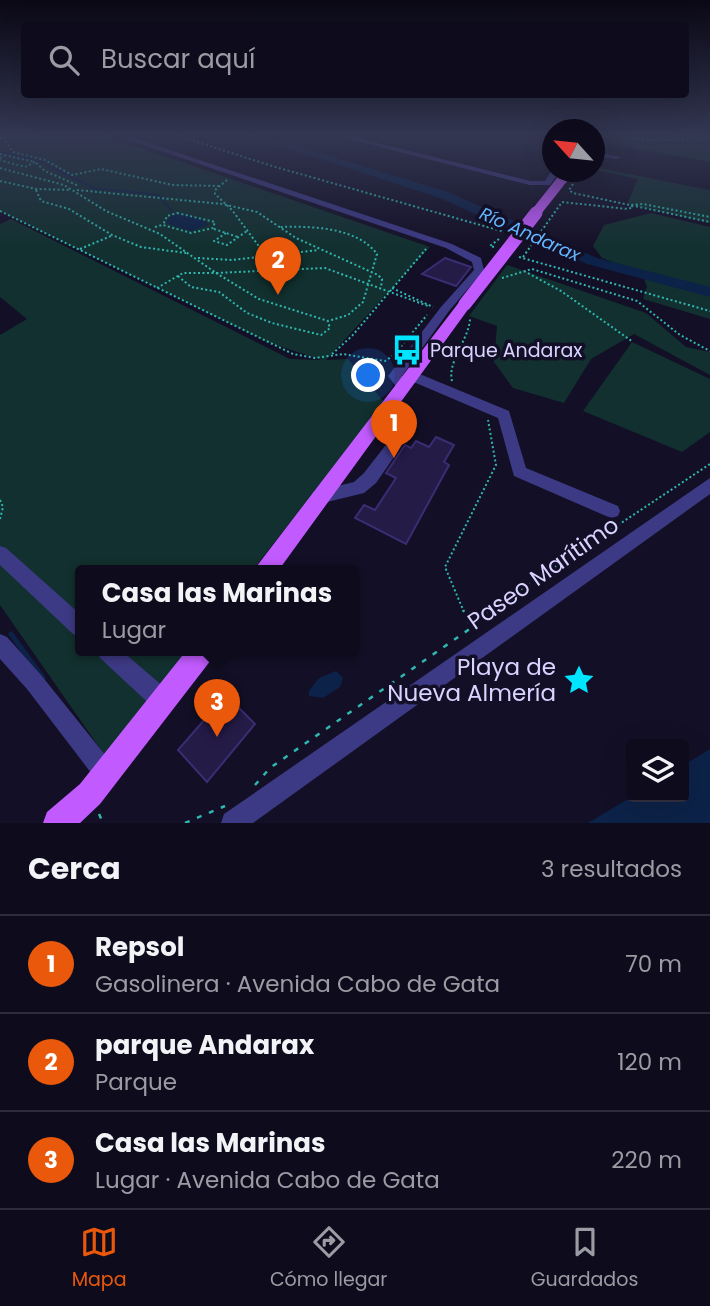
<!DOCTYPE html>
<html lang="es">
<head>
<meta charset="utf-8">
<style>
	body { margin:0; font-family:Poppins,sans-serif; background:#1c1929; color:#f1f3f6 }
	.controls { position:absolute; right:21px; bottom:21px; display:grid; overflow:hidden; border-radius:7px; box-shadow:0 7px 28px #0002 }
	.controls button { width:63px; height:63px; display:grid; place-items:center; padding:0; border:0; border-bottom:2px solid #2e2b3b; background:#0e0b1c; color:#f1f3f6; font:35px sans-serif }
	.compass { position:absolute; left:542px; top:119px; width:63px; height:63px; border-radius:50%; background:#0e0b1c; box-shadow:0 7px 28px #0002; rotate:297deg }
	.you { position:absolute; left:369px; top:376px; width:24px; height:24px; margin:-18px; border:5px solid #fff; border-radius:50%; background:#1a73e8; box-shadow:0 0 0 10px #1a73e833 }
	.badge { display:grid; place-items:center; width:46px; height:46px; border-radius:50%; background:#ea580c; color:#fff; font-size:23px; font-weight:700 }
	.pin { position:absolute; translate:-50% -58px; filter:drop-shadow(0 2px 4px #0008) }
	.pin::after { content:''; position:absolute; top:37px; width:24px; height:21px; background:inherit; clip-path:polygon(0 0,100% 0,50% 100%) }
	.popup { position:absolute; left:75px; top:565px; width:284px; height:91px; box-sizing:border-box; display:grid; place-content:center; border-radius:7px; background:#0e0b1c; filter:drop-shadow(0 2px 5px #0005); font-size:23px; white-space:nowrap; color:#9b9ba3 }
	.popup b { font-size:26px; color:#f1f3f6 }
	.popup::after { content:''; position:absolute; left:50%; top:100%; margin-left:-14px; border:14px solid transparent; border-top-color:#0e0b1c }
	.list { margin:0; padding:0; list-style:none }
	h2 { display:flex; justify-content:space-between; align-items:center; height:91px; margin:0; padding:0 28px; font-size:30px }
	h2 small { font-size:23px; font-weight:400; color:#9b9ba3 }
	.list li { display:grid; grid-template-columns:46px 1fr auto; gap:21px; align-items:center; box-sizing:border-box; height:98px; padding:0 28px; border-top:2px solid #2e2b3b }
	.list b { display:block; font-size:26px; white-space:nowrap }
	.list p { margin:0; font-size:23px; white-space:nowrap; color:#9b9ba3 }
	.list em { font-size:23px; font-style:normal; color:#9b9ba3 }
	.icon { flex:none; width:38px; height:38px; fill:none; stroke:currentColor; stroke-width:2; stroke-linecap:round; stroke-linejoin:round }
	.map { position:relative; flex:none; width:710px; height:823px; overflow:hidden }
	.search { position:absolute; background:#0e0b1c; box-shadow:0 7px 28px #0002; left:21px; right:21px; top:21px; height:77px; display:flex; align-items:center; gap:18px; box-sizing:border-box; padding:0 24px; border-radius:7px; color:#9b9ba3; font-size:26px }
	.sheet { height:385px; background:#0e0b1c }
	nav { display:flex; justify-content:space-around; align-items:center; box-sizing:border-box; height:98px; border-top:2px solid #2e2b3b; background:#0e0b1c; font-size:19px; color:#9b9ba3 }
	nav a { display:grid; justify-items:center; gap:4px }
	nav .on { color:#ea580c }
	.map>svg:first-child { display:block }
</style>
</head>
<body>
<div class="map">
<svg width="710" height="823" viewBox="0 0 710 823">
	<rect width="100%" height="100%" fill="#130f26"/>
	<!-- green -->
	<path fill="#12302f" d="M0,135H103L430,247L326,360L348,359L384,402L252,571H80V651H189L106,757L0,605V335L27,319L0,297V224L11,219L290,359L322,360L267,342L0,211Z
		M612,135H710V162L606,143Z
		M594,167L710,190V223L627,204L638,179L595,170Z
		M651,213L710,227V319L643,299L647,287L642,273L602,258L593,246L604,225Z
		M507,265L646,313L686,347L710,352V375L634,334L591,359L564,403L513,388L494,362L497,326L469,316Z
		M632,342L710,379V432L682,452L583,411Z"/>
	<!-- water -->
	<path fill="#0c2248" d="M182,214L206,221L208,225L191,231L166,223L171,216Z
		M336,671L343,678L340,687L323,698L309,696V691L319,678Z
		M710,749V823H588L631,797H684V765Z"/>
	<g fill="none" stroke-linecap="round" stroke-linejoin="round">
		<!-- stream-far1 -->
		<path stroke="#0c2248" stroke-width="2" d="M0,152L39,161L94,188L159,195L175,215"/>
		<!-- stream -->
		<path stroke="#0c2248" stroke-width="5" d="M11,634L43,678"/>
		<!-- river -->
		<path fill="#0c2248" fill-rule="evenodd" d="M246,135H261L448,192L597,258L710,287V297L587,264L440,198Z"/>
	</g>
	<!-- building -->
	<path fill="#241b47" stroke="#3b2d73" stroke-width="2" d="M445,258L471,267L456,286L422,274Z
		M436,437L454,445L444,462L449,465L406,544L355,518L364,505L375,510L396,478L386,473L405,445L411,448L416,441L429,447Z
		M226,695L255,724L207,782L178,750Z"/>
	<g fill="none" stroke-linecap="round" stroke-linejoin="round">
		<!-- path-far1 -->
		<path stroke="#2fb8b0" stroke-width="2" stroke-dasharray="2 2.5" stroke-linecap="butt" d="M104,135L110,137
			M176,135L272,166L505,232
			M606,136L649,140L710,139
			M3,137L13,152L45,160L72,175L101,169L172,185L220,186
			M0,138L55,137
			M0,154L35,162L25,167L0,160
			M0,158L6,155
			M36,163L45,171L79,186
			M0,168L64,185L106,211L160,234L216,273L325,268L428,306
			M578,176L581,172
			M227,180L215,190V194L232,210L275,268
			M0,181L36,189L71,190
			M573,184L569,190L573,193L710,222
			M36,190L41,201L69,209L112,235L141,247L186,253
			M77,190L222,204L257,212L296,238L378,275L382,279L381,288
			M0,211L293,354L315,358L343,354L385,361L394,355L427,315
			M177,213L215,222L213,228L191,233L163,225L167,216Z
			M155,227L162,225
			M214,229L238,237
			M226,233L214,241L227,245L247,231
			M494,247L490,246L499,239
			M80,249L111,236
			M519,257L710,311
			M523,257L562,202L628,209L633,207L630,205L643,204L710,217
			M198,258L232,260L318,250
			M524,271L561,291L633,342
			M178,276L191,287L219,292L247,313L272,323L321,335L330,328L328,322
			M502,278L532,269L637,301L680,335L710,351
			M157,288L183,273H216L259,299L328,321L348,315L363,302L377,254C357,227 311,226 280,227
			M392,288L433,307
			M332,354L352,336L426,249
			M452,381C447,362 469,339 470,319
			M0,500L3,507L0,519
			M464,612L445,567L496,465L488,420
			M487,612L710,464"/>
		<!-- path -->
		<path stroke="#2fb8b0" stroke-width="2.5" stroke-dasharray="5 8" stroke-linecap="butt" d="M472,622L490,610
			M255,785L270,768L471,628L463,610
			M99,814L103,823
			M185,823L225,806"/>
		<!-- minor -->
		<path fill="#3d3a85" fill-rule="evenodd" d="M61,135H70L64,138Z
			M114,135H125L452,244L481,258L484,270L449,311L402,376L422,375L509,411L526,468L618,506L620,511L618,516L612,518L606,516L514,476L498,418L416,383L409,384L408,389H398L388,376L441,307L474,270L472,262L446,248Z
			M333,135H346L530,181H545L552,170L559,172L550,185H530Z
			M594,152L621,157L617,159L594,156Z
			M392,395L399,400L410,434L376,483L364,493L319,504L313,502L311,497L313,492L354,482L364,473L395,433L385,400Z
			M710,478V494L253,823H221L224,814Z
			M0,546L6,548L80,614V636L73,634L0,565Z
			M0,634L7,637L41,675L114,766L118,774L114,782L106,786L98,782L27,689L0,659Z
			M97,651H122L172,694L175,702L172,710L164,713L156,710L100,658Z"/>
		<!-- major -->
		<path fill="#c25bff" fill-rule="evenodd" d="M594,135H601L594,141Z
			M465,300L472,304L278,571H253L460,301Z
			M186,651H214L211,660L100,804L80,823H43L47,812L80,784Z"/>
		<!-- major-bridge-far1 -->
		<path stroke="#c25bff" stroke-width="10" d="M534,215L568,172"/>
		<!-- major-bridge -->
		<path stroke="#c25bff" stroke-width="13" d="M465,304L536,213"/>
	</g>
	<!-- sky -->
	<linearGradient id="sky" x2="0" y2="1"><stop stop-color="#0a0815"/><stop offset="0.54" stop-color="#333752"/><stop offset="1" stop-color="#333752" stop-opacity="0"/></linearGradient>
	<rect width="710" height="250" fill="url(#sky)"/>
	<!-- icons -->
	<defs>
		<g id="bus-bare" transform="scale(2.415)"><path d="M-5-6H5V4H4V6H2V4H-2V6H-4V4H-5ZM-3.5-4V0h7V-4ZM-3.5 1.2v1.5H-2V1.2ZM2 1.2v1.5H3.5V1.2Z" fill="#00e5ff" stroke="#130f26" stroke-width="2.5" paint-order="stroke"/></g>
		<g id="sight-bare" transform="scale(2.415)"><path d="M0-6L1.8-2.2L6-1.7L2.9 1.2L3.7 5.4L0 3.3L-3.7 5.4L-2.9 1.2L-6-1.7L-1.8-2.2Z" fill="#00e5ff" stroke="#130f26" stroke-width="2.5" paint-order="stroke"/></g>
	</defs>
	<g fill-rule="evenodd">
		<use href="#bus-bare" x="407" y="350"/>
		<use href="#sight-bare" x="579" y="680"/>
	</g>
	<g text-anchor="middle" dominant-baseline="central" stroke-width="7" stroke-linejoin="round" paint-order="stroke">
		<!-- far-water labels -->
		<g font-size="18" font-style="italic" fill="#62b6ff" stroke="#130f26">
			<text transform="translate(530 234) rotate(24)">Río Andarax</text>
		</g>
		<!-- poi labels -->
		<g font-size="19" fill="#d9d4ff" stroke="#130f26" text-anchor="start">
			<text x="430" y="350">Parque Andarax</text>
		</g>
		<!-- near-street labels -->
		<g font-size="23" fill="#d9d4ff" stroke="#130f26">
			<text transform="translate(543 573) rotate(-35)">Paseo Marítimo</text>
		</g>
		<!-- near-poi labels -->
		<g font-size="23" fill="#d9d4ff" stroke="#130f26" text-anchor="end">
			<text x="556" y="667">Playa de<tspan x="556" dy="26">Nueva Almería</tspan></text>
		</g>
	</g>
</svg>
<div class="controls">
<button><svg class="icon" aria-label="layers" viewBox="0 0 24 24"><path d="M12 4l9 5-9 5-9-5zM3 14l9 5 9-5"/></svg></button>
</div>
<svg class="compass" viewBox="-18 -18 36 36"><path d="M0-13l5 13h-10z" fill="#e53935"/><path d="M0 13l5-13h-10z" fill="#9b9ba3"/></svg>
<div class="you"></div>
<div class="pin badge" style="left:394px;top:458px">1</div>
<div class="pin badge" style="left:278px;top:295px">2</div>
<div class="pin badge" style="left:217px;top:737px">3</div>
<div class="popup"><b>Casa las Marinas</b>Lugar</div>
<div class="search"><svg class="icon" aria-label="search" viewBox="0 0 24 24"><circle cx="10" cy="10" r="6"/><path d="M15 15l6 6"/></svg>Buscar aquí</div>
</div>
<section class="sheet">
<h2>Cerca<small>3 resultados</small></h2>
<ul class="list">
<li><span class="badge">1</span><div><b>Repsol</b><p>Gasolinera · Avenida Cabo de Gata</p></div><em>70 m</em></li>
<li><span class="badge">2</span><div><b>parque Andarax</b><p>Parque</p></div><em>120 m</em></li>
<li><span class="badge">3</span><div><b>Casa las Marinas</b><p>Lugar · Avenida Cabo de Gata</p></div><em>220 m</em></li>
</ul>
</section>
<nav>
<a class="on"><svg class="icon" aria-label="map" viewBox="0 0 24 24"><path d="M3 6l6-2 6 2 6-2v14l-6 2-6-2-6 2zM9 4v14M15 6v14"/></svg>Mapa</a>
<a><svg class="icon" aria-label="directions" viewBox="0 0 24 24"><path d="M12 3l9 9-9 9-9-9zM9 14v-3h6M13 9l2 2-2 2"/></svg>Cómo llegar</a>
<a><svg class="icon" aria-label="saved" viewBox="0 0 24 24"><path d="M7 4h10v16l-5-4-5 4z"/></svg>Guardados</a>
</nav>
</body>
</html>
